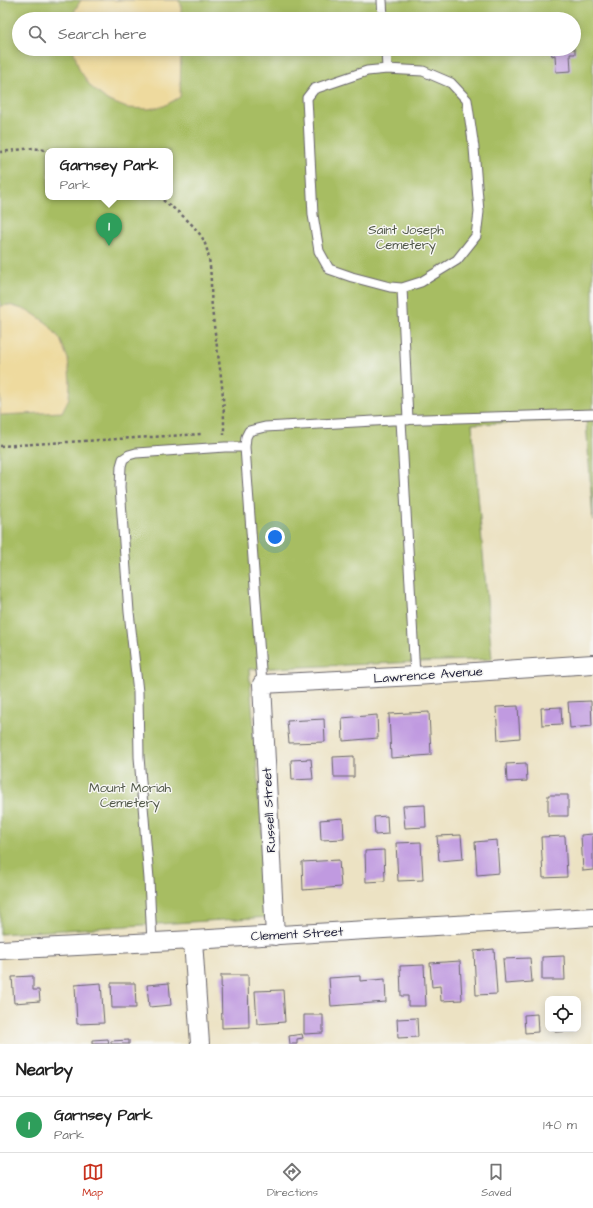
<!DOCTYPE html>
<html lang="en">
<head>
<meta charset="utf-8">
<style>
	body { margin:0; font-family:"Architects Daughter",sans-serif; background:#f2f2f2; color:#222 }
	.controls { position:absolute; right:12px; bottom:12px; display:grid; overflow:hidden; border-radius:8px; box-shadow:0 2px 10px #0003 }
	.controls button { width:36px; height:36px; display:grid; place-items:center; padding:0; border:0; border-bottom:1px solid #e0e0e0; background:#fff; color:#222; font:20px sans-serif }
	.you { position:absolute; left:275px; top:537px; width:14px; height:14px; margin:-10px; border:3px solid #fff; border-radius:50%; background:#1a73e8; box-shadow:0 0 0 6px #1a73e833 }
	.badge { display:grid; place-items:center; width:26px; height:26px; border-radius:50%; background:#c8321e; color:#fff; font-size:13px; font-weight:700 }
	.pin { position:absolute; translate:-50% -33px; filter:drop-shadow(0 1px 2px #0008) }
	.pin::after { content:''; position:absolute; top:21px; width:14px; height:12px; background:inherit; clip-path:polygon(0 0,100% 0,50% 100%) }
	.popup { position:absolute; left:45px; top:148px; width:128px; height:52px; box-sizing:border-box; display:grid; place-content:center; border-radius:8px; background:#fff; filter:drop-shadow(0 1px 3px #0005); font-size:13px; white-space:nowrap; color:#767676 }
	.popup b { font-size:15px; color:#222 }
	.popup::after { content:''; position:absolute; left:50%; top:100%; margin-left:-8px; border:8px solid transparent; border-top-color:#fff }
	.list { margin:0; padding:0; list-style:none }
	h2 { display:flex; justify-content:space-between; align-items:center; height:52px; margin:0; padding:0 16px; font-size:17px }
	h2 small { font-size:13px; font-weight:400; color:#767676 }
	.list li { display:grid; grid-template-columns:26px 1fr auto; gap:12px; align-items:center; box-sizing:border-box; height:56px; padding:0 16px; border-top:1px solid #e0e0e0 }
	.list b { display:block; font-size:15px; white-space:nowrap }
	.list p { margin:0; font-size:13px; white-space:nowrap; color:#767676 }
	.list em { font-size:13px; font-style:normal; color:#767676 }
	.icon { flex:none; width:22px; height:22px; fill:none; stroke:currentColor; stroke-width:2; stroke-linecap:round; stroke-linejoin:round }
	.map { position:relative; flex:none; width:593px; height:1044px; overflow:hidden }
	.search { position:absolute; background:#fff; box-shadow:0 2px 10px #0003; left:12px; right:12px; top:12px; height:44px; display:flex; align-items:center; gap:10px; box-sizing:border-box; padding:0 14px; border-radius:22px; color:#767676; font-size:15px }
	.sheet { height:108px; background:#fff }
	nav { display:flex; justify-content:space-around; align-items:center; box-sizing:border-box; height:56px; border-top:1px solid #e0e0e0; background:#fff; font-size:11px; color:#767676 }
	nav a { display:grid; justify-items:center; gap:2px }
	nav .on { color:#c8321e }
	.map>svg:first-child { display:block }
</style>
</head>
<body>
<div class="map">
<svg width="593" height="1044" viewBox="0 0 593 1044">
	<rect width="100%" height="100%" fill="#f6f6f2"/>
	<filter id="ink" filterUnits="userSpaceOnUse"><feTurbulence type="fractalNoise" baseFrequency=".025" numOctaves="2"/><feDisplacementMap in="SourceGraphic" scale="8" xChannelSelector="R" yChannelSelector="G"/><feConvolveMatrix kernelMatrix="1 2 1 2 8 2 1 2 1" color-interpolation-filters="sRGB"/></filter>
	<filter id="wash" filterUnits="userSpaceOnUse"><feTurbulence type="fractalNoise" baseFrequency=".012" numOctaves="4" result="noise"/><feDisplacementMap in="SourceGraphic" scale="16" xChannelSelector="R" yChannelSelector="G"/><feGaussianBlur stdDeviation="0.9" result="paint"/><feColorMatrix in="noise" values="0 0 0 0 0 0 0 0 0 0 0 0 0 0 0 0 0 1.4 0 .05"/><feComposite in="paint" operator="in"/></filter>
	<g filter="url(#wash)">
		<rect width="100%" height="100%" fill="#ece2c3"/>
		<!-- green -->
		<path fill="#a7bd62" stroke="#64704e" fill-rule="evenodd" d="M0,0H593V520L586,420L472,424L492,659L249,669L269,917L0,934ZM19,19H574V49H19ZM48,151H170V197H48Z"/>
		<!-- sand -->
		<path fill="#eeda9e" stroke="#887e6c" d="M81,0H178L181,4V19H74L75,10Z
			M73,49H181L180,97L164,106L148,109L127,108L107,100L91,87L79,69Z
			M9,305L29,311L47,323L60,339L68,359L70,383L69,398L62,412L0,415V306Z"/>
		<g id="blocks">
			<!-- building -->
			<path fill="#c09ae0" d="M551,49H575V54H570L571,71L556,72L555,55L552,56Z
				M591,701L592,726L570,728L568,702Z
				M518,706L520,738L498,740L496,707Z
				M561,707L562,724L542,725L541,708Z
				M429,712L431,755L391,758L389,714Z
				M377,715L378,738L343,741L342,718Z
				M324,719L325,742L289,743L287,721Z
				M354,756V777H334L333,757Z
				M311,759L313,779L292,780L291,760Z
				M526,763L527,781L507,782L506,764Z
				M548,795H568V816H548Z
				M425,805L426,827L405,828L403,806Z
				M387,816L388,834L375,835L374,817Z
				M343,818L344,839L321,840L320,820Z
				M593,834V870L583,871L581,835Z
				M461,835L463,859L439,861L437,836Z
				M565,836L567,877L543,878L541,837Z
				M497,840L499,873L477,875L475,842Z
				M421,842L423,880L398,881L396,843Z
				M384,850L385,881L366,882L365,851Z
				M339,860L341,887L303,890L302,862Z
				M494,949L497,994L476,995L474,951Z
				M564,956L565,980H542V957Z
				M530,958L532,982L505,984L503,959Z
				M460,961L462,1000L441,1001L440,986L432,987L430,963Z
				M424,965L426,1006H408V996H401L400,966Z
				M221,975H248L249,1027L222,1028Z
				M33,976V990H39L40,1001L14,1003L12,977Z
				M360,976V981L385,979L386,1002L331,1006L329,978Z
				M101,983L104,1023L77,1024L75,985Z
				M111,983H135L136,1008H112Z
				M169,983L171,1005L149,1007L147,985Z
				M283,990L285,1022L257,1024L255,991Z
				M537,1014L538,1032L525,1033L524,1015Z
				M304,1015H323V1033L304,1034Z
				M417,1018L418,1037L398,1038L397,1019Z
				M555,1029H575V1031L555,1032Z
				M302,1034L303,1038L297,1039V1044H290L289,1036Z
				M108,1039L109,1044H92V1040Z
				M129,1040V1044H111V1041Z"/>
		</g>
	</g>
	<g filter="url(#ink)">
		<use href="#blocks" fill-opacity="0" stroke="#69656b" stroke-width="1"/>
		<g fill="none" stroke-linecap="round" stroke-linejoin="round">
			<!-- lane casing -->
			<g stroke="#69656b" stroke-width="11">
				<path id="lane" d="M382,0L383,19
					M386,49L387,69
					M387,69L423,71L451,83L467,100L474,148L479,212L476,236L457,260L421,282L402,288L390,287L352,277L329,269L319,251L313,215L307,98L314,89L367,71Z
					M402,288L408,420
					M401,420L415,676
					M262,684L245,447L246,437L249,431L265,427L392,420L593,414
					M152,943L149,879L139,757L138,692L129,612L120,487L121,466L123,459L129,455L136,453L225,447H245"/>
			</g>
			<!-- street casing -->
			<g stroke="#69656b" stroke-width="20">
				<path id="street" d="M275,936L262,684L415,676L593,664
					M193,940L200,1044
					M0,950L193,940L593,917"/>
			</g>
			<!-- path -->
			<path stroke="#69656b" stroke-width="2.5" stroke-dasharray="3 3" stroke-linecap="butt" d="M0,152L33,148L51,151
				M158,197C172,206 197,226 204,241C213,263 210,285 212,308C215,338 221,368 223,398C224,411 224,423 224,435
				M0,446L201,434"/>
			<!-- lane -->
			<use href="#lane" stroke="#fff" stroke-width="9"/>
			<!-- street -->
			<use href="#street" stroke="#fff" stroke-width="18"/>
		</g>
	</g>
	<g text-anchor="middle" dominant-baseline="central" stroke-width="3" stroke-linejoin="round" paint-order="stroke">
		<!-- park labels -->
		<g font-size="13" fill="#515849" stroke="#f6f6f2">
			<text x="406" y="230">Saint Joseph<tspan x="406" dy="15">Cemetery</tspan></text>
			<text x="130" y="788">Mount Moriah<tspan x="130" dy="15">Cemetery</tspan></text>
		</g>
		<!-- street labels -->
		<g font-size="13" fill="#22223b" stroke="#f6f6f2">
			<text transform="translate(428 675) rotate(-4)">Lawrence Avenue</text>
			<text transform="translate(269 810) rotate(-93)">Russell Street</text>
			<text transform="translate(297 934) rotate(-3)">Clement Street</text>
		</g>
	</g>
</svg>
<div class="controls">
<button><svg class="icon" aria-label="locate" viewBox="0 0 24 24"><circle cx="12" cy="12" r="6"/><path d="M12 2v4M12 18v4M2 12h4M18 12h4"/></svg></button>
</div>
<div class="you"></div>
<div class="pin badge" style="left:109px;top:246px;background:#2e9e5b">1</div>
<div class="popup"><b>Garnsey Park</b>Park</div>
<div class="search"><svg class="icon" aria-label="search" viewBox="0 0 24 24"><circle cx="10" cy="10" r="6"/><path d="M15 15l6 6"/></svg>Search here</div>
</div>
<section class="sheet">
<h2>Nearby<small></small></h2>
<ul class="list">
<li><span class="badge" style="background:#2e9e5b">1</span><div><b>Garnsey Park</b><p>Park</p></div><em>140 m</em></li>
</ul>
</section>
<nav>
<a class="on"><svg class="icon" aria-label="map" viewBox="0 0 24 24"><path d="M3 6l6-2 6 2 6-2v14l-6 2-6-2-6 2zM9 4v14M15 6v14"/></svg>Map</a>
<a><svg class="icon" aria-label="directions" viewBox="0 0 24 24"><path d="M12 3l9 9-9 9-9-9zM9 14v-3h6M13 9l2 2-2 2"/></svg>Directions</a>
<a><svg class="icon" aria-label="saved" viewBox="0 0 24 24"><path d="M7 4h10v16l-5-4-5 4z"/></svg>Saved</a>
</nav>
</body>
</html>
